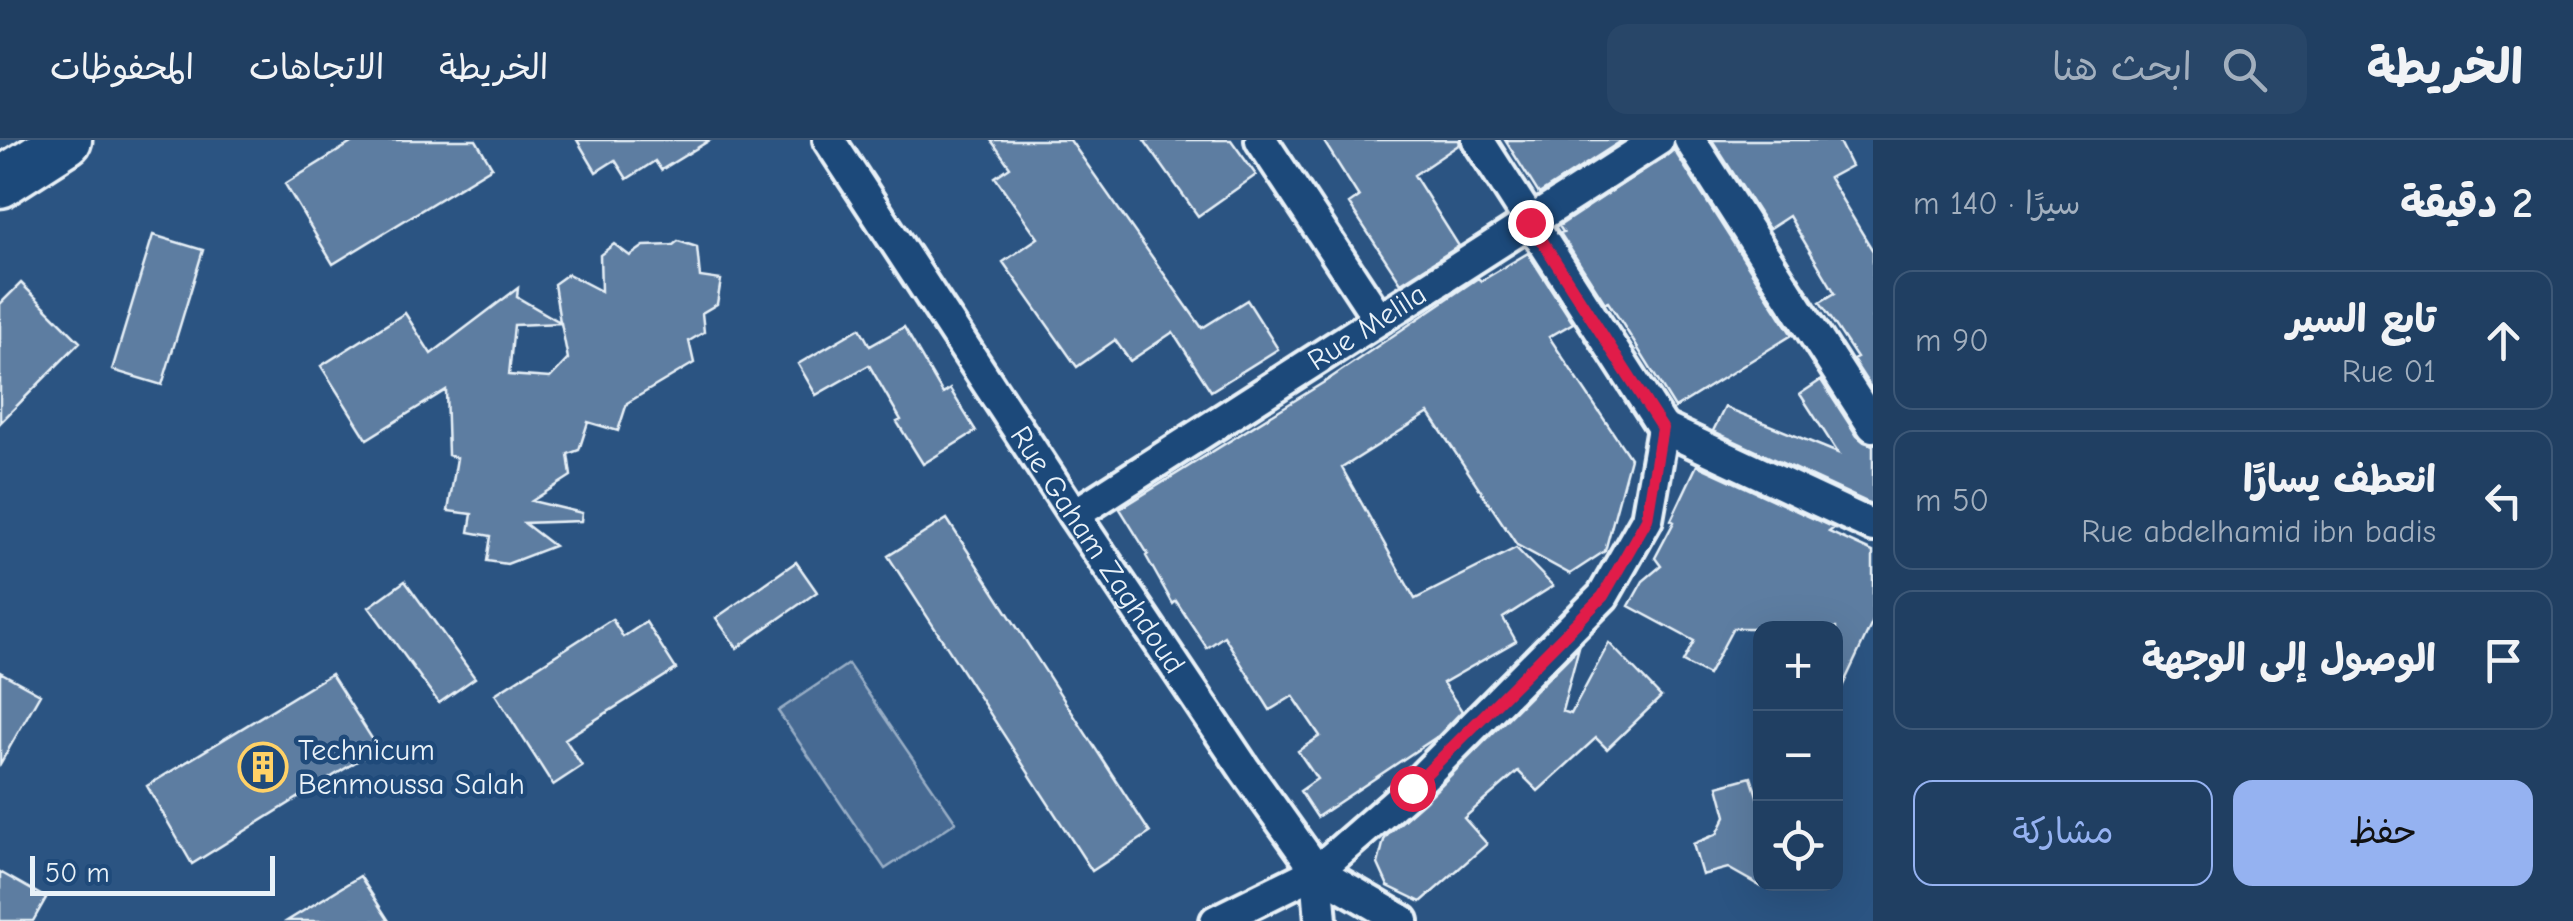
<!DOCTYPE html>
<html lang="ar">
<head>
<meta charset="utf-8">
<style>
	body { margin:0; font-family:"Comic Neue","Playpen Sans Arabic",sans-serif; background:#284668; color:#f1f3f6; direction:rtl }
	.controls { position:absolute; right:30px; bottom:30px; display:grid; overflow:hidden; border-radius:20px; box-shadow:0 10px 40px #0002 }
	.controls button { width:90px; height:90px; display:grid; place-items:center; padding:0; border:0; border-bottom:2px solid #3d5877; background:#203f62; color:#f1f3f6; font:50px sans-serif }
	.scale { position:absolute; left:30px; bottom:25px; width:245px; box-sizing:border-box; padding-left:10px; border:5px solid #e8f1f8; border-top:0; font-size:28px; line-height:35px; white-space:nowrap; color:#e8f1f8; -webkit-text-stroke:8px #1f4a7a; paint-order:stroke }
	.stop { position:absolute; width:30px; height:30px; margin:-22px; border:8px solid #e11d48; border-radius:50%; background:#fff }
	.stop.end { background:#e11d48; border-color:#fff; box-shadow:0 2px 10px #0008 }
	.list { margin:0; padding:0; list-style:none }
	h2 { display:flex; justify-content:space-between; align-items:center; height:130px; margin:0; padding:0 40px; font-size:42px }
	h2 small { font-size:32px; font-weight:400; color:#a2afbe }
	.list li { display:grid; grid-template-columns:65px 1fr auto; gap:30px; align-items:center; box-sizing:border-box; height:140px; margin:0 20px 20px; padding:0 20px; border:2px solid #3d5877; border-radius:20px }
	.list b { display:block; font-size:38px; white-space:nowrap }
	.list p { margin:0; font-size:32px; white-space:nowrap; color:#a2afbe }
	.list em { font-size:32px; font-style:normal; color:#a2afbe }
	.actions { display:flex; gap:20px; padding:30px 40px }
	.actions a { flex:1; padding:22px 0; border:2px solid #95b2f1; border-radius:20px; text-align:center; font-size:35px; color:#95b2f1 }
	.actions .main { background:#95b2f1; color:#111 }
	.icon { flex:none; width:55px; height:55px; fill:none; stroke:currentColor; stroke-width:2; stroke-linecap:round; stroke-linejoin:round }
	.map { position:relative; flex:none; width:1873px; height:781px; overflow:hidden; direction:ltr }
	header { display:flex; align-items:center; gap:60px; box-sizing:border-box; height:140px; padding:0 50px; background:#203f62; border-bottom:2px solid #3d5877 }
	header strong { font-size:48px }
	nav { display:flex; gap:55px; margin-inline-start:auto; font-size:35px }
	.search { width:700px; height:90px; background:#284668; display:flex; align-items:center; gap:25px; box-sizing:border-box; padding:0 35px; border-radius:20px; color:#a2afbe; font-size:38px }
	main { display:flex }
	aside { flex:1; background:#203f62 }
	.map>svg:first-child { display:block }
</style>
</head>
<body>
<header>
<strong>الخريطة</strong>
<div class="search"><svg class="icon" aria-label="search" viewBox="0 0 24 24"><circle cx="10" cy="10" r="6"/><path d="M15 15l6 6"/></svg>ابحث هنا</div>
<nav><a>الخريطة</a><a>الاتجاهات</a><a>المحفوظات</a></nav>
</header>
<main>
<aside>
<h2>2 دقيقة<small>سيرًا · 140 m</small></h2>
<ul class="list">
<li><svg class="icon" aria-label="ahead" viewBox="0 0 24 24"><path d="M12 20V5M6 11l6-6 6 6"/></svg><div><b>تابع السير</b><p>Rue 01</p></div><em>90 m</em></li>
<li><svg class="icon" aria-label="left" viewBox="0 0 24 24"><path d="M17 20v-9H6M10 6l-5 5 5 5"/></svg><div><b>انعطف يسارًا</b><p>Rue abdelhamid ibn badis</p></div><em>50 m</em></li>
<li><svg class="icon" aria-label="arrive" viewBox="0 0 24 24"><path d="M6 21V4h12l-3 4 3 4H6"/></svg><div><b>الوصول إلى الوجهة</b></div></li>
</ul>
<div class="actions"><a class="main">حفظ</a><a>مشاركة</a></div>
</aside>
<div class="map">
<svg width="1873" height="781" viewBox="0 0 1873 781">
	<rect width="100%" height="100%" fill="#2b5482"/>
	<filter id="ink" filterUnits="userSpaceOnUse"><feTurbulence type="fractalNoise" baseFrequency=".01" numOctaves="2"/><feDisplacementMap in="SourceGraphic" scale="20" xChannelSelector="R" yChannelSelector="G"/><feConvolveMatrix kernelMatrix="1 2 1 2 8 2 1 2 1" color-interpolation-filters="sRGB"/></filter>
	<g filter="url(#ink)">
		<!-- green -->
		<path fill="#476b93" stroke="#98aec6" stroke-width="2.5" d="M848,524L956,682L885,729L778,571Z"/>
		<!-- building -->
		<path fill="#5d7da1" stroke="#e8f1f8" stroke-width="2.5" fill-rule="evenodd" d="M356,0H476L492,27L333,124L285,44Z
			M577,0H710L661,30L655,21L627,39L615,20L596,32Z
			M991,0H1070L1202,188L1247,160L1278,209L1211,251L1173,192L1130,221L1115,200L1077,227L1003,122L1038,98L995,37L1010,27Z
			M1144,0H1231L1256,35L1198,76Z
			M1323,0H1459L1460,4L1414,35L1459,106L1401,143L1349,64L1359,57Z
			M1505,0H1623L1539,54Z
			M1712,0H1838L1851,26L1829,38L1873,111V251L1853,220L1857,218L1820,162L1835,153L1789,76L1769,89Z
			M1674,10L1792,195L1675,268L1622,183L1608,162L1605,163L1560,93L1563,92L1559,86Z
			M153,95L203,110L162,245L112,230Z
			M678,101L697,107L700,137L721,140L717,164L702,173L704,192L689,201L694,223L627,263L618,291L588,282L579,310L568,314L571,336L532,361L582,373L581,381L524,383L554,406L507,424L487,421L491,396L469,392L472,374L448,371L457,318L448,315L446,250L367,299L321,226L405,173L431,214L518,148L517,157L560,182L554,144L568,134L601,151L600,115L614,104L630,116L644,106L673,105ZM561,183L568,219L550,238L509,235L514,185Z
			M1528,113L1573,183L1549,197L1630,318L1605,411L1570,434L1517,405L1429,273L1342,328L1415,459L1516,408L1553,446L1503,478L1516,501L1443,543L1462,571L1438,596L1317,677L1300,651L1317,639L1298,611L1320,596L1293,556L1270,570L1224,496L1207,508L1176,461L1173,464L1146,416L1148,414L1120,369L1326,241L1478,138L1481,141Z
			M21,143L80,202L0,283V164Z
			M904,187L943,254L950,249L976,291L923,324L897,282L901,280L869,225L816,255L798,224L860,188L870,206Z
			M1821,240L1857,296L1864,302L1873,305V365L1713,291L1725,267L1838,313L1800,254Z
			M1697,325L1834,388L1829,392L1873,412V481L1836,560V488H1733L1708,535L1683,522L1694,501L1629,466L1643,441L1661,426L1655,418L1674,382L1671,380Z
			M947,379L1150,693L1092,731L888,416Z
			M796,422L817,452L737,508L716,478Z
			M405,441L475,538L439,563L369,467Z
			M612,479L623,497L646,482L676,529L565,599L582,626L553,645L495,554Z
			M1609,503L1661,557L1607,609L1596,598L1538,651L1518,631L1464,678L1487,704L1421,762L1388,746L1378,724L1384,700L1390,692L1425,661L1579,507L1562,571L1571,574Z
			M0,532L40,554L0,624Z
			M331,534L378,608L192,724L147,646Z
			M1751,637L1760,665V746L1728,728L1702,735L1693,704L1717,694L1726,676L1718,646Z
			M0,732L46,758L33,781H0Z
			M360,736L389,781H287Z"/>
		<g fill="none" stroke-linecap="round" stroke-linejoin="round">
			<!-- minor casing -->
			<g stroke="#e8f1f8" stroke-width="38">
				<g id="minor">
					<path id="s1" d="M829,0L1074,375L1245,630L1317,731L1403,781"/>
					<path d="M1261,0L1379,179"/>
					<path d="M1478,0L1663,288L1873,386"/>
					<path d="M1690,0L1873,286"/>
					<path id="s2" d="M1074,375L1658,0"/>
					<path d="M1317,731L1321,781"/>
					<path d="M1216,781L1317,731L1412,648L1603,456L1647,379L1663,288"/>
				</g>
			</g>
			<!-- primary casing -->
			<g stroke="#e8f1f8" stroke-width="55">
				<path id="primary" d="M0,43L67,0"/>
			</g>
			<!-- minor -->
			<use href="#minor" stroke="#1f4a7a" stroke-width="30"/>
			<!-- primary -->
			<use href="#primary" stroke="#1f4a7a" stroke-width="48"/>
		</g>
	</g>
	<g fill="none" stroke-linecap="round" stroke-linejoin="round" filter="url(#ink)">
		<!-- route -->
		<path stroke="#e11d48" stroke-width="12" d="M1412,648L1603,456L1647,379L1662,288L1530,82"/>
	</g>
	<!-- icons -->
	<defs>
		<g id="building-ring" transform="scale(2.5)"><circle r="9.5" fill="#1f4a7a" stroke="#ffd166" stroke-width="1.5"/><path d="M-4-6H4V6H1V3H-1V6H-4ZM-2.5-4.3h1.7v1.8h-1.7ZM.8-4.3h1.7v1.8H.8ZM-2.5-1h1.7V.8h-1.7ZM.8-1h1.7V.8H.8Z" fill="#ffd166"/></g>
	</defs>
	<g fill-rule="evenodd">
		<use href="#building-ring" x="263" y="627"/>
	</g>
	<g text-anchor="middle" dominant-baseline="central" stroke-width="9" stroke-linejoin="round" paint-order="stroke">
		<!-- street labels -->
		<g font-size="30" fill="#e8f1f8" stroke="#1f4a7a">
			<text stroke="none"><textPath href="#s2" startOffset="348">Rue Melila</textPath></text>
			<text stroke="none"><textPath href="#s1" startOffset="490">Rue Gaham Zaghdoud</textPath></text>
		</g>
		<!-- poi labels -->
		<g font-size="30" fill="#e8f1f8" stroke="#1f4a7a" text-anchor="start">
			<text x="298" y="610">Technicum<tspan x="298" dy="34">Benmoussa Salah</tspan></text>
		</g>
	</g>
</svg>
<div class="controls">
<button>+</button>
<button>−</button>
<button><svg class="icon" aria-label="locate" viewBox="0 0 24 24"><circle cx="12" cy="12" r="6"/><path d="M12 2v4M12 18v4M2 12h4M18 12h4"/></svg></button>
</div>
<div class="scale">50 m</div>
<div class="stop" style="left:1412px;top:648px"></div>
<div class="stop end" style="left:1530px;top:82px"></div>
</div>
</main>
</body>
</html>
